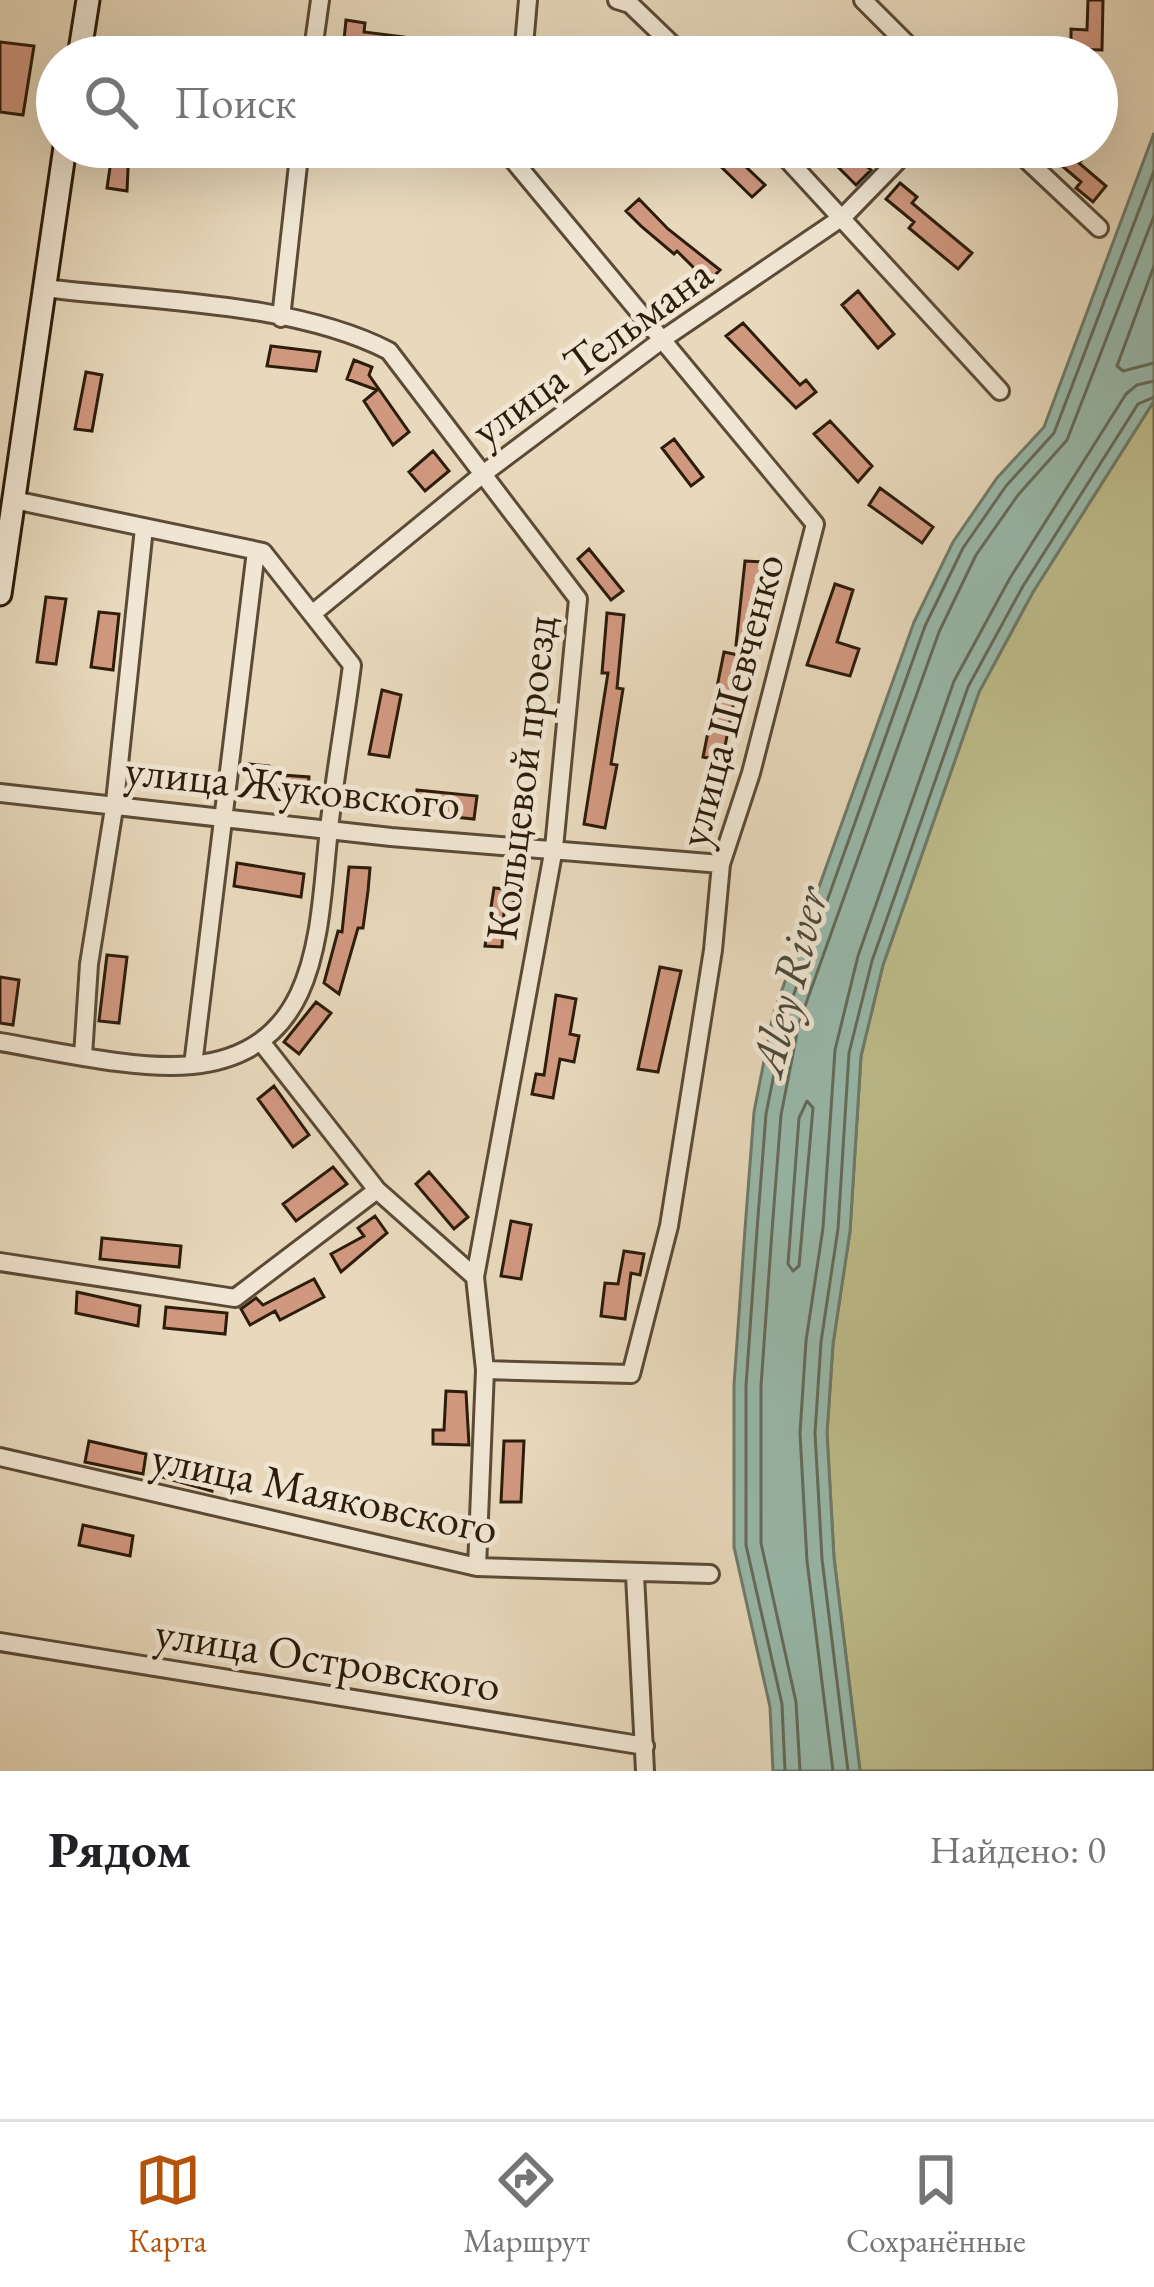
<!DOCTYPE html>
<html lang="ru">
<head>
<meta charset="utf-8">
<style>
	body { margin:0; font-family:"EB Garamond",serif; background:#f6f6f6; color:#202124 }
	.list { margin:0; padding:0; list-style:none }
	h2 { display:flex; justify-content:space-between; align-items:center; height:156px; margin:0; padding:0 48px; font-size:51px }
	h2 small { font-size:39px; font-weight:400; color:#757577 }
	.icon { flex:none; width:66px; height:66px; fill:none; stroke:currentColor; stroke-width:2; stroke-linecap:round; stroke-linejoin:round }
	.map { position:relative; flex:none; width:1154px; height:1771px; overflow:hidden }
	.search { position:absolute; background:#fff; box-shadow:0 12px 48px #0002; left:36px; right:36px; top:36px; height:132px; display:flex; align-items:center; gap:30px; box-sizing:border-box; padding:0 42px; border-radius:66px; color:#757577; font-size:45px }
	.sheet { height:348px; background:#fff }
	nav { display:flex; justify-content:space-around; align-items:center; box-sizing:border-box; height:168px; border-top:3px solid #e0e0e0; background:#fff; font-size:33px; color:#757577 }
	nav a { display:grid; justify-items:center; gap:6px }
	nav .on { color:#b45309 }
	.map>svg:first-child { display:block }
</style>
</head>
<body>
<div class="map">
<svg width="1154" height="1771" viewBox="0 0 1154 1771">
	<rect width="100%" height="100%" fill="#e8d9bc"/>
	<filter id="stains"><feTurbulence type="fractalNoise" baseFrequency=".00167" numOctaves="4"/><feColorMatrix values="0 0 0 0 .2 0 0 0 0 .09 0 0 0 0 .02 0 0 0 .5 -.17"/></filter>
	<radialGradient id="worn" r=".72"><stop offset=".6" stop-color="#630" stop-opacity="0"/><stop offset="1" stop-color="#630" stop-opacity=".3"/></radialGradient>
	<!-- green -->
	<path fill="#bebd8b" stroke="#756c4a" stroke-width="3" d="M1154,401V1771H860L834,1558L827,1433L833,1344L850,1231L861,1056L883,965L979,692L1033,592Z"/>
	<!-- water -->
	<path fill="#98baac" stroke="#6d7b6b" stroke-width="3" d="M1154,133V401L1033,592L979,692L883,965L861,1056L850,1231L833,1344L827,1433L834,1558L860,1771H773L770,1707L734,1547V1385L745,1229L754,1112L773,1015L914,622L953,542L997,478L1044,427Z"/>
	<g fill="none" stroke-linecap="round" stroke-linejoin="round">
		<!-- shore -->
		<path stroke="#626b5b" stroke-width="3" d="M1154,266L1117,366L1123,371L1154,363
			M807,1101L813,1108L799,1266L793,1271L788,1264L799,1118Z
			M785,1771L782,1704L746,1545V1386L757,1230L766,1114L785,1019L925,626L963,548L1006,486L1054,433L1154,171
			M800,1771L796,1702L761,1543V1386L772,1231L781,1115L799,1023L939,632L976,555L1018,495L1067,440L1154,216
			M833,1771L807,1561L800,1433L806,1341L823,1228L835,1050L858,956L954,681L1010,578L1126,394L1137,385L1154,381
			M848,1771L822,1559L815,1433L821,1342L838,1229L849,1053L872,961L968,687L1023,586L1138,404L1154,397"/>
	</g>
	<!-- building -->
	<path fill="#d19880" stroke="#2c1c0a" stroke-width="3" d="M1088,0H1103L1102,50L1071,49V29L1087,30Z
		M346,20L365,23L364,32L404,37L401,57L382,55L383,46L344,40Z
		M0,42L34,46L23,115L0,112Z
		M113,147H129L127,191L107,188Z
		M717,147H725L765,185L752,197L709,155Z
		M818,147H859L853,154L871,170L856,185Z
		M1064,147L1084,157L1079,163L1106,186L1093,202L1076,188L1081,182L1054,159Z
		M900,183L917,197L912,203L972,253L958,269L909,228L914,222L886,199Z
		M639,199L668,229L720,270L708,282L677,251L674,254L642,227L626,211Z
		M858,291L894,334L878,348L842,305Z
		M743,323L800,385L806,380L816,392L796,408L726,336Z
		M271,346L320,352L316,371L267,366Z
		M354,360L372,367L369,375L409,432L393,445L364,401L377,390L347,379Z
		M86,372L102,375L92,431L75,429Z
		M830,421L872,466L858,482L814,434Z
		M674,439L703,477L691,486L662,448Z
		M433,451L449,471L425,491L409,472Z
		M880,488L933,527L922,543L869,505Z
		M589,549L623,591L611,600L578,559Z
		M745,561L764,562L753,626L760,628L755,649L736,645Z
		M835,584L853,590L837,642L859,649L850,676L807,665Z
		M46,597L66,599L56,664L37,662Z
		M99,612L119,614L113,670L91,667Z
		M607,613L624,615L617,688L623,689L611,764L617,765L605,828L584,824L608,673H602Z
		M724,652L743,656L722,761L703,757Z
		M382,690L401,695L389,757L369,754Z
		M249,764L269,766V774L309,777L307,800L287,799V790L247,788Z
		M417,790L477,796L474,819L414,813Z
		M237,863L304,874L301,897L234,886Z
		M349,867L370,868L368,891L363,928H358L339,994L324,983L338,931L342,932Z
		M494,888L515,890L513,913L504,912L502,947L485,946Z
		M107,955L127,957L119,1023L99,1021Z
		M660,967L681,971L658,1072L638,1069Z
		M0,977L19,980L13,1025L0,1023Z
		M556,995L576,999L570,1034L579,1036L574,1062L560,1059L553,1098L532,1094L536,1074L544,1075Z
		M316,1002L331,1013L299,1054L284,1042Z
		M274,1086L309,1135L293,1147L258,1099Z
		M333,1167L347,1184L296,1221L283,1204Z
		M429,1172L468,1217L454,1229L416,1184Z
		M375,1216L387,1233L341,1272L331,1254L364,1236L358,1228Z
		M511,1221L531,1225L521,1279L501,1276Z
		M102,1238L181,1246L179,1267L100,1259Z
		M624,1251L644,1254L640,1275L631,1273L625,1319L601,1316L605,1283L618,1284Z
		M314,1279L324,1297L280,1320L275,1311L250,1325L241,1309L256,1298L263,1305Z
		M77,1292L140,1306L138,1326L76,1313Z
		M166,1307L227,1313L225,1334L164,1328Z
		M446,1391L466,1392L469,1445L433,1444V1430H444Z
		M89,1441L146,1454L143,1474L85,1462Z
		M504,1441H524L521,1502H501Z
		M165,1456L216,1471L212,1491L162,1477Z
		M83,1525L133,1536L130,1556L79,1545Z"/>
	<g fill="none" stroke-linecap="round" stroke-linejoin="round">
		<!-- street casing -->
		<g stroke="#5b4b36" stroke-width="22">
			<path id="street" d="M617,0L630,4L685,57
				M863,0L920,57
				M312,57L320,0
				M523,57L528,0
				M776,147L1000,391
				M1013,147L1099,228
				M44,288C150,301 294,302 389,351L578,599L554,848L475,1277L485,1370L631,1374L669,1226L713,950L721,864L751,773L815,524L513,160L514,147
				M281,318L300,147
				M312,614L483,474L663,339L844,216L911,147
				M0,793L391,837L721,864
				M0,1042C54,1051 140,1071 192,1065C322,1052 318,928 329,829C335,774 345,720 352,665L263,552L14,500
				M262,1043L377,1190L475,1277
				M83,1056L89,964L115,802L144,528
				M193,1065L256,551
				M0,1262L235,1298L377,1190
				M0,1457L477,1567L710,1574
				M477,1567L485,1370
				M635,1575L645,1771
				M0,1642L645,1746"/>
		</g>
		<!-- secondary casing -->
		<g stroke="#2c1c0a" stroke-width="27">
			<path id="secondary" d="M79,57L88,0
				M0,594L65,147"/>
		</g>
		<!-- street -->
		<use href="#street" stroke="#f0e6d3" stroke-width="16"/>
		<!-- secondary -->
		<use href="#secondary" stroke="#f0e6d3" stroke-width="21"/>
	</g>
	<g text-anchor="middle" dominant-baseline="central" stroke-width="10" stroke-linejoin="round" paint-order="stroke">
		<!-- street labels -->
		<g font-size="45" fill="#2c1c0a" stroke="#f0e6d3">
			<text transform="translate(591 351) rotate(-36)">улица Тельмана</text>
			<text transform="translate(730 700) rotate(-75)">улица Шевченко</text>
			<text transform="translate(520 778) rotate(-83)">Кольцевой проезд</text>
			<text transform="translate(293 786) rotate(6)">улица Жуковского</text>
			<text transform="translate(325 1492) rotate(12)">улица Маяковского</text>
			<text transform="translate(328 1658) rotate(9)">улица Островского</text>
		</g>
		<!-- water labels -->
		<g font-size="48" font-style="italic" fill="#4c4b3b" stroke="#f0e6d3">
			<text transform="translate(788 981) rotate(-76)">Aley River</text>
		</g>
	</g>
	<rect width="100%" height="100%" filter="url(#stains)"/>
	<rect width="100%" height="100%" fill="url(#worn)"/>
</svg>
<div class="search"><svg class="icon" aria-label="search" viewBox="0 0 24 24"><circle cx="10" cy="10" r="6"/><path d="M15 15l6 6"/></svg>Поиск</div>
</div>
<section class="sheet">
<h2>Рядом<small>Найдено: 0</small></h2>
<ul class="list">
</ul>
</section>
<nav>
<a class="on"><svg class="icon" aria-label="map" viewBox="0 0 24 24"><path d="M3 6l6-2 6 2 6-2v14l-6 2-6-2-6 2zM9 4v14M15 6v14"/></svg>Карта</a>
<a><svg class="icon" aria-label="directions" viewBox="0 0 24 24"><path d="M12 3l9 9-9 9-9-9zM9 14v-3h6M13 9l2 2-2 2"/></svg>Маршрут</a>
<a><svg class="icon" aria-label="saved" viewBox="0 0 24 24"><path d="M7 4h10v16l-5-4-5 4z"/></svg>Сохранённые</a>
</nav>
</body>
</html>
